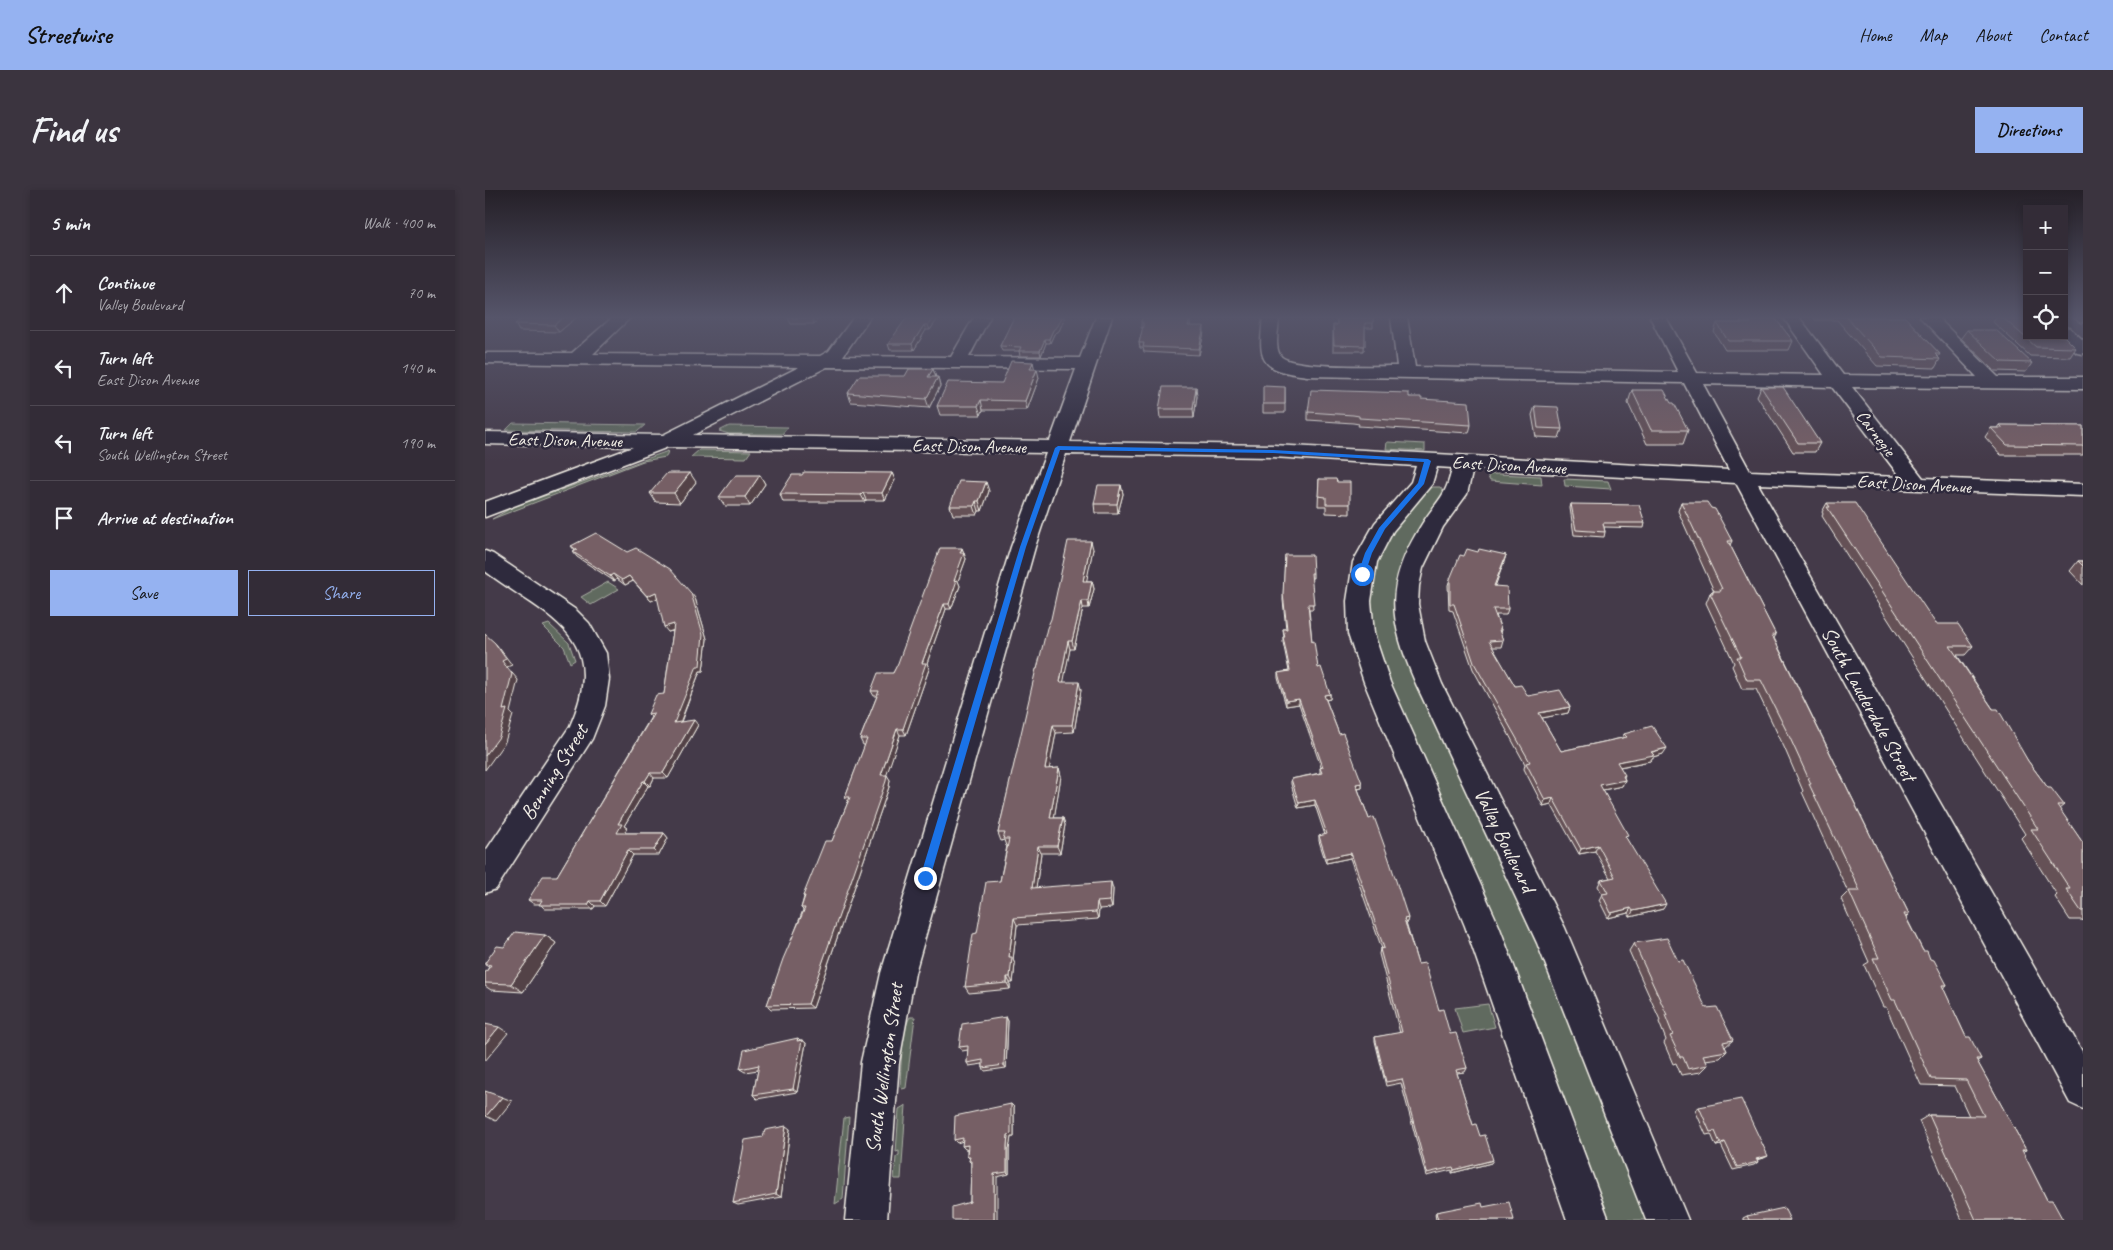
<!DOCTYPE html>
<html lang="en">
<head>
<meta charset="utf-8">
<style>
	body { margin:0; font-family:Caveat,sans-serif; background:#3b343f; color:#f1f3f6 }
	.controls { position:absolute; right:15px; top:15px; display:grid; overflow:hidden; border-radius:0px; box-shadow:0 2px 8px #0003 }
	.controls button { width:45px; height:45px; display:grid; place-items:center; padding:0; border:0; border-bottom:1px solid #4e4852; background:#332c37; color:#f1f3f6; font:25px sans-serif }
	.stop { position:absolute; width:15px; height:15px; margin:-11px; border:4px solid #1a73e8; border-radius:50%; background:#fff }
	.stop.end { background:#1a73e8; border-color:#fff; box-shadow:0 1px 5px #0008 }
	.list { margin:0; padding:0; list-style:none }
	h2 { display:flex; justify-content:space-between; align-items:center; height:65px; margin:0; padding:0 20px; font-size:21px }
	h2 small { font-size:16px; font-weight:400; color:#a9a7ad }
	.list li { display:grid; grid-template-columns:32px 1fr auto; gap:15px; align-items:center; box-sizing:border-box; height:75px; padding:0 20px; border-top:1px solid #4e4852 }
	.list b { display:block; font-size:19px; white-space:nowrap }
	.list p { margin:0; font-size:16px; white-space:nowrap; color:#a9a7ad }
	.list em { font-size:16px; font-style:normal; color:#a9a7ad }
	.actions { display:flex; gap:10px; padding:15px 20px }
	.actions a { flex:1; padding:11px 0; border:1px solid #95b2f1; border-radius:0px; text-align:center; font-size:18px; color:#95b2f1 }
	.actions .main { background:#95b2f1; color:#111 }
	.icon { flex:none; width:28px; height:28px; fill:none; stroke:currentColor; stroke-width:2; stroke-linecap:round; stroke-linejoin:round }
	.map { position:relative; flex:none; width:1598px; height:1030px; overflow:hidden; border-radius:0px }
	header { display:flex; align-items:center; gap:30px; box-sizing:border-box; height:70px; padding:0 25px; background:#95b2f1; color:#111 }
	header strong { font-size:24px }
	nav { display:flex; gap:28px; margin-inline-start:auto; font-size:18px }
	.intro { display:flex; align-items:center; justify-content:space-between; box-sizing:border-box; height:120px; padding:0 30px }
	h1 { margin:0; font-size:35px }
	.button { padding:12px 22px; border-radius:0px; background:#95b2f1; color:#111; font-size:18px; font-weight:700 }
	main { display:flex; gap:30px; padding:0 30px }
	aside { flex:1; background:#332c37; border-radius:0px; box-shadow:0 2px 8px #0003 }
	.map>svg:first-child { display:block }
</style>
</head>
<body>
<header>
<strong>Streetwise</strong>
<nav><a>Home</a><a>Map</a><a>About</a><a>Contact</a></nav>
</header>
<div class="intro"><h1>Find us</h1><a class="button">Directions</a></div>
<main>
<aside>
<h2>5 min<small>Walk · 400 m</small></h2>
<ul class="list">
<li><svg class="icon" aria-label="ahead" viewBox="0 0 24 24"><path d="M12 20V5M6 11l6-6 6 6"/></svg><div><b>Continue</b><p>Valley Boulevard</p></div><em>70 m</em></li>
<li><svg class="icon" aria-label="left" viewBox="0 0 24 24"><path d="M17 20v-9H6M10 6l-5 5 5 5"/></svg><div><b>Turn left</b><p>East Dison Avenue</p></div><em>140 m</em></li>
<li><svg class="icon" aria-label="left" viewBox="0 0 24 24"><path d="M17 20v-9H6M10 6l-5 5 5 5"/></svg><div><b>Turn left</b><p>South Wellington Street</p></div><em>190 m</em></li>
<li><svg class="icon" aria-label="arrive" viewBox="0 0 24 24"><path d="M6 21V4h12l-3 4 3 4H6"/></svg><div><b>Arrive at destination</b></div></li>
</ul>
<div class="actions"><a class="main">Save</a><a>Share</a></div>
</aside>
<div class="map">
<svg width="1598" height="1030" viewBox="0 0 1598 1030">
	<rect width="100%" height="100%" fill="#443a49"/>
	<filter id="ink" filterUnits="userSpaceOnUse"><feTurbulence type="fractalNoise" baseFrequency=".02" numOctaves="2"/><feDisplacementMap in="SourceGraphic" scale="10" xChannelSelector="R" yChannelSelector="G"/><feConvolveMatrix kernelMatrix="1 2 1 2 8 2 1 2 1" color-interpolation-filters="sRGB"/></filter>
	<g filter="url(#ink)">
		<!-- green -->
		<path fill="#606b5f" stroke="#aaaea4" d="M28,233L160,235L152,242L21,240Z
			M244,236L303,237L297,244H244L234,241Z
			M902,252L940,254V261L901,259Z
			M214,260L266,261L261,268L206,267Z
			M183,261L181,267L158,271L7,329L26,318Z
			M1012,284L1056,286L1057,295L1005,291L1002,285Z
			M1079,289L1123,291L1126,299L1080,296Z
			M945,297H955L961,305C922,359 898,388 917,458L1036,711L1164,1030H1119L901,489L884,431L888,380L902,349L940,299Z
			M123,392L134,399L106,415L96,407Z
			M64,434L84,453L90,470L85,473L79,457L58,436Z
			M1003,814L1010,837L978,843L970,818Z
			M425,827H430L421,898L417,899L415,897C416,879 416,842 425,827Z
			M421,915L416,989H409L411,967L414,965V961L411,962L414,919Z
			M364,927L358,1009L350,1014L359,928Z"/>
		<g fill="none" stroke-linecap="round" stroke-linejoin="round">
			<!-- minor casing -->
			<g stroke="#f4f1e8" stroke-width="3">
				<path id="minor" d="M128,127H146L108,164L335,166L344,161L369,127H385L358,166L466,167L489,127H505L484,167L595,168L611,127H627L585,252L788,255L1244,280L1199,193L822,186C775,180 773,172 778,127H794C794,138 789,155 795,165C802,179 894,176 912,176L906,127H922L930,177L1193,182L1165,127H1181L1212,183L1339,185L1298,127H1314L1358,185L1492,187L1435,127H1452L1513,187H1598V199L1367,197L1438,288L1598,294V306L1273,294L1598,863V919L1585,913L1251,293L988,279L982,304L958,337L938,378L934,396L933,414L940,451L957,494L1080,738L1203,1030H1161L1052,753L931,494C904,431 898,395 937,334C952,310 961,308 967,278L952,277L947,294L908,341L892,372L886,411L889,444L905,492L1014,736L1124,1030H1082L980,736L879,492L863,444L862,411L868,372L890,333L926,292L931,276L788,267L581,264L550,357L430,783L414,872L402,1030H360L376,872L396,783L526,357L561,263L183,257L0,327V312L148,257L0,254V242L178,245L314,177L0,173V163H87ZM342,177L591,179L565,251L208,245ZM1218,194L1347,197L1415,287L1265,281Z
					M1579,137L1585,138L1598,150V164L1592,163L1573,146H1579Z
					M0,361L8,364L91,420L104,433L121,463L124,489L120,516L107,549L11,699L0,703V662L85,536C126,443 62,428 0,381Z"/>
			</g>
			<!-- minor -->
			<use href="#minor" fill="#2f2a3d" fill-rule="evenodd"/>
		</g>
		<!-- wall -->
		<path fill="#655157" stroke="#f4f1e8" d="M92,127L74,142L34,141L30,134Z
			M335,127L329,134H306L303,128Z
			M454,127L445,140H441L429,160H405L403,154Z
			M529,127H580L574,141L569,144L565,153H561L556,166H535L534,161H517L515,156Z
			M657,127H706L705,136L719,142L714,165L659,162L658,158H655L654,153L658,138H656V132Z
			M851,127H888V138H880L879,161H848V135H852Z
			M1257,127H1289L1308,151L1304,160H1240L1229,142L1232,133H1256L1255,132Z
			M1328,127H1420L1455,164L1453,167L1455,169L1450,178L1392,176L1352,130H1330Z
			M1511,127H1542L1591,158L1585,167L1545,166L1508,132Z
			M1587,127H1598V133H1595Z
			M1482,140L1547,173L1541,182L1510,181L1476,148Z
			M448,179L451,187L455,196L444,218L366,212L363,203L420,186Z
			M550,179L554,188L542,220H498L496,225H455L452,216L517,193Z
			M800,197V223H778V214Z
			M1276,197L1335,253L1330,262H1308L1272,206Z
			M1147,200L1186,213L1203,240L1198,254H1162L1143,213Z
			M712,206L709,228H675L674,219Z
			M924,207L936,209L986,235L984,243L873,236L874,234L868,233L823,230V222Z
			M1050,216L1077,239L1074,248L1051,247L1047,225Z
			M1515,235L1598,236V265H1516L1500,247L1506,238H1513Z
			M407,283L410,290L400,310H381L380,312H298L295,304Z
			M275,285L280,294L265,316H240L234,307Z
			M834,289L852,292L865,314V324L841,323V316H833Z
			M211,292L195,313L171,312L165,303Z
			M636,295L638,304L633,323H610L609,314Z
			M504,301L497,321H494L492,325H468L465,316Z
			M1196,312L1226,318L1247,351L1245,355L1291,445L1289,448L1424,724L1421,727L1438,761L1445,769L1462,795L1458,798L1481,847L1496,869L1492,871L1541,960L1537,961L1562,1010L1578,1030H1477L1434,931L1444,925L1484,926L1470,896L1436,895L1401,817H1398L1379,775L1384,772L1356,709L1363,702L1317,602L1318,601L1299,557L1271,499H1257L1247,476L1249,473L1221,413L1225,403L1227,401H1229L1193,321Z
			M1342,313L1451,434L1488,456L1480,465H1472L1543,571L1563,598L1579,615L1574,619L1598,653V731L1597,730H1585L1570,707L1572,705L1536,648L1540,644L1337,326L1338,324L1337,322Z
			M1086,314L1160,333L1159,338L1119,337L1120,342L1119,347L1089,345L1085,318Z
			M86,356L210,408L222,449L218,481H215L196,532L213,535L183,588H169L165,596H163L139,636L142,638L139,643H179L183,648L174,665H148L120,716H110L108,719H60L55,714H49L43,710L72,686L166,527L163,524L179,504L188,441L183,442L173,408L166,411L148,391L140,395L132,389L129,391L92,367L88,362L90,361Z
			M477,358L481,369L473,391L475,396L466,419H461L442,473L444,479L421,545H415L401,585L405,590L404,597L328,818L286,819L282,815L318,720L316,718L319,707L318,706L347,651L363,612L360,607L380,555H378L375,549L392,506H389L386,501L408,483Z
			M608,359L601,391H607L609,399L604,418H598L589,459H585L578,492L596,500L589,542L571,543L564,579L574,578L576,586L569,628H578L580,635L575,663H556L551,698L628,699L627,718L614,719L613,729L532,735L528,770L530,774L528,793H525V799L484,803L480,797L492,743L515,691L522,656H521L519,650L516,651L513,643L552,479Z
			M993,362L1021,365L1010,396L1023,419L1021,425H1011L1016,440L1015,443L1018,450L1016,457H1007L1030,496L1043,506L1085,517L1083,523L1057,528L1076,561L1137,548L1139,544L1178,564L1168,567L1165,571L1135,577L1140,590L1137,596L1118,600L1141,648L1178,719L1145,727L1143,723L1123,728L1114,710L1117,704L1113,696L1116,690L1125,688L1110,661L1094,664L1066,614L1058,616L1039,579L1040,574L988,479L968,421L964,420L963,395L965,389Z
			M800,365L828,383V388H826L828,419H824L827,452L833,478L845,504V509L841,510L854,544L877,593V598L873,599L922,732L921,733L933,774L965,844L982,878L980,882L972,883L988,935L995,946L1006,973L967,983V980L941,986L916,893L901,896L890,851V847L915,843L894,764L895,759H897L865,668L841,673L834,651V646L840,645L830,615L813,618L806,594V589L835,583V578L836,577L814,514L801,516L793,488V483L804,481L798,452V447H799L798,439H801L798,410Z
			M1593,371H1598V395L1585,381Z
			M60,745L71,753L38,802L6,800L0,796V783L4,777L0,775V773L19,757Z
			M1149,753L1193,771L1221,818L1248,850L1240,857L1242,861L1235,868L1220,870L1223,875L1216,882L1196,885L1191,873L1188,874L1179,853L1181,850L1174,832L1175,830L1144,761Z
			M521,827L523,831L521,878L500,881L498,878V874L484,876L482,873L483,860L477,861L474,857Z
			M315,850H317L321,853L312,902L272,909L268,905L273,880L260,882L255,879Z
			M526,914L529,917V947H526L524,959V984L512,987L485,1012L486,973L484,971L485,969L482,966V959H480L478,951L472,953L469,950Z
			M1214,917L1279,968L1272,970L1273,972L1269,975L1248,980L1236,955L1231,956L1226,944L1221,945L1210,920Z
			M305,939L296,1007L253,1015L248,1013L278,947Z
			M998,1017L1029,1030H951L950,1024L951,1022Z
			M1262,1026L1305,1030H1258V1028Z"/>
		<!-- shaded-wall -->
		<path fill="#534247" stroke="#f4f1e8" d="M79,127H92L74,142L69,135Z
			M327,127H335L329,134L327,128Z
			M449,127H454L445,140L443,135Z
			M577,127H580L574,141L569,144L565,153L564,149L568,140Z
			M705,127H706L704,141L703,136Z
			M439,135L441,140L429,160L427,154Z
			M719,136V142L714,165V159Z
			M560,149L561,153L556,166L555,161Z
			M548,172L550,181L545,179Z
			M448,179L451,188L443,187Z
			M552,179L554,188L542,220L540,211Z
			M453,187L455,196L444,218L441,209Z
			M711,197L712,206L709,228L708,219Z
			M496,210L498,220L496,225L493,216Z
			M205,283L211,292L195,313L189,303Z
			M407,283L410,290L400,310L397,303Z
			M275,285L280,294L265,316L260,307Z
			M501,292L504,301L497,321L494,311Z
			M636,295L638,304L633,323L632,314Z
			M378,303L381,310L380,312L376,305Z
			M491,311L494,321L492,325L489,316Z
			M606,351L608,359L600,399L598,391Z
			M477,358L481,369L473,391L475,396L466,419L464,414L475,363Z
			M1021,365L1019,372L1008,402L1009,396Z
			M128,384L132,389L129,391L125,386Z
			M144,386L148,391L140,395L137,390Z
			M607,391L609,399L604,418L603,411Z
			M171,402L175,407L166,411L162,406Z
			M206,403L210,408L222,449L218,481H215L193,538L189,533Z
			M597,411L598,418L589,459L587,451Z
			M459,414L461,419L442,473L444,479L421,545L418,539L437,473Z
			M189,434L193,439L183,442L179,437Z
			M583,451L585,459L577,500L575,492Z
			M10,453L15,459L27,475L22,477L33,490L25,522L28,525L20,552L0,580V566L18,520L17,471Z
			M594,492L596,500L589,542L587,535Z
			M845,504V509L839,510V505Z
			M814,509V514L801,516V511Z
			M1085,517L1083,523L1052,529L1054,523Z
			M209,530L213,535L183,588L178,583Z
			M568,535L571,543L563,586L560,579Z
			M412,539L415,545L400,590L396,585Z
			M1182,558L1178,564L1168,567L1165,571L1129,578L1132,572Z
			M574,578L576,586L568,635L565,628Z
			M165,583L169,588L165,596L160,591Z
			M402,585L405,590L404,597L328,818L323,814Z
			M1140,585L1137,591L1140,590L1137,596L1113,601L1115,595Z
			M158,591L163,596L139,636L142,638L137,648L132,643L133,634Z
			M877,593V598L871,599V594Z
			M1068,608L1066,614L1058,616L1060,610Z
			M830,610V615L813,618L814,613Z
			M578,628L580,635L575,663L572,656Z
			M179,643L183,648L174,665L169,660Z
			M1113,655L1110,661L1094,664L1096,659Z
			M553,656L556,663L550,705L547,698Z
			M143,660L148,665L120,716L115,711Z
			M866,663L865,668L841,673V668Z
			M626,692L628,699L627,718L625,711Z
			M105,711L110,716L108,719L103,715Z
			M612,712L614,719L613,729L611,722Z
			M1181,714L1178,719L1145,727L1148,721Z
			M1146,718L1143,723L1123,728L1126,723Z
			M529,728L532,735L528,770L530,774L528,793L525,787L524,767Z
			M923,728L922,732L918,733L919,729Z
			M60,745L71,753L38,802L26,794Z
			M522,787L525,793V799L522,793Z
			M521,827L523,831L521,878L519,875Z
			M14,837L23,843L0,871V854Z
			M313,848L316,851L317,850L321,853L312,902L308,899L312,851Z
			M17,907L27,911L11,931L1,926Z
			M526,914L529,917V947H526L524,959V984L522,982V956Z
			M301,936L305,939L296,1007L291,1004Z
			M1240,952L1236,955L1231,956L1235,953Z
			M483,955L485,958L480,959L477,956Z
			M1283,966L1279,968L1267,971L1271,969Z
			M1008,970L1006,973L967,983L969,980Z
			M509,984L512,987V1030H509Z"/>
		<!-- building -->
		<path fill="#765e65" stroke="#f4f1e8" d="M39,127H79L69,135L30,134Z
			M304,127H327V128H303Z
			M422,127H449L443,135H439L427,154H403Z
			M529,127H577L573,136L568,140L564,149H560L555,161H534L536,157L515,156Z
			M657,127H705L703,136H719L714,159L658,157L659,153H654L658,136V132H656Z
			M852,127H888V133H880V156L849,155L848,135H852Z
			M1261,127H1289L1308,151H1243L1232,133H1266Z
			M1361,127H1420L1455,164H1450L1455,169L1397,167Z
			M1517,127H1542V146H1579L1591,158L1551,157Z
			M1482,140H1511L1547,173L1516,172Z
			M526,171L548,172L545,179H552L540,211L496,210L493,216H452L463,192L517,193Z
			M424,179H448L443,187H453L441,209L363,203L374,186H420Z
			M778,196L800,197V214H778Z
			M678,197H711L708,219H674Z
			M1276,197H1298L1335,253H1313Z
			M826,200L924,203V207H936V209L984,212L986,235L874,228V226L868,225L823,222Z
			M1147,200H1179L1186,213H1189L1203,240H1166Z
			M1050,216L1073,217L1077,239L1053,238Z
			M1515,235L1598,236V256L1522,255L1506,238H1518Z
			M319,282L407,283L397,303H378L376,305L295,304L307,285H317Z
			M182,283H205L189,303H165Z
			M252,285H275L260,307H234L248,288Z
			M834,289H851L852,292H865V314H841V307L833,306Z
			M474,291L501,292L494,311H491L489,316H465Z
			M613,295H636L632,314H609Z
			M1196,312H1222L1226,318L1230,319L1247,351H1243L1291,445H1287L1424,724H1419L1438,761H1442L1445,769L1449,770L1462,795H1457L1481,847H1485L1496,869H1491L1541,960H1537L1562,1010H1567L1578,1030H1491L1444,925L1499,926L1481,890L1446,889L1410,810H1407L1388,768H1394L1364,701H1375L1324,594H1326L1305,548L1276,490H1262L1252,467H1256L1225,403H1228L1227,401H1236L1235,399H1237Z
			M1342,313H1370L1451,434H1473L1488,456H1465L1508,519H1513L1543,571L1563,598H1566L1579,615H1572L1598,653V721H1596L1581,699H1585L1546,639H1553L1342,317H1345Z
			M1086,314L1154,315L1160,333H1118L1120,342L1091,340Z
			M111,343L142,362L151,358L185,379L206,403L218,444L215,476H212L189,533L209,530L178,583H165L160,591H158L133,634H137L132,643H179L169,660H143L115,711H105L103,715H54L57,710H43L58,686H72L169,523L163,524L171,505L179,504L189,434L179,437L171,402L162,406L144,386L137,390L128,384L125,386L88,362L92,360L86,356Z
			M583,351H606L598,391H607L603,411H597L587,451H583L575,492H594L587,535H568L560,579L574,578L565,628H578L572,656H553L547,698L626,692L625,711L612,712L611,722L529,728L524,767H527L525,787H522V793L480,797L488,744L492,743L501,692L515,691L524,649H518L520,643H513L551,479H552L562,438L566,429Z
			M455,358H477L475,363H479L469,391L472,390L464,414H459L437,473H441L418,539H412L396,585H402L401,591L323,814L282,815L298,769L320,718H316L320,706H318L340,651H347L365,607H360L382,549H375L394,501H386L393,483H408L413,473Z
			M982,359L993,362L994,359L1021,365L1009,396L1022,397L1023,419H1008L1016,440H1014L1018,450L1004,451L1030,496L1036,495L1043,506L1075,500L1085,517L1054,523L1076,561L1142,547L1139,544L1167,536L1182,558L1166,562L1169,565L1132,572L1140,585L1138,586L1140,590L1115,595L1143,645L1140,646L1181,714L1148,721L1146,718L1126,723L1117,704L1123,703L1116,690L1130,687L1113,655L1096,659L1068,608L1060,610L1041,573L1045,572L989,473L969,414H965V389L975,365L979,366Z
			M800,365H827L828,383H826L829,414H823L827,452L829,451L833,478L836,477L845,504L839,505L854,544L858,543L877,593L871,594L884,629L889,627L903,666L923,728L919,729L933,774L940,773L954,820L958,819L965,844L971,843L982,878L971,880L988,935L991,934L995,946L1000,945L1008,970L969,980L968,977L942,983L917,889L901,892L890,847L917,842L895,759L899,758L866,663L841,668L834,646L842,644L830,610L814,613L806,589L837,583L835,578L838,577L814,509L801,511L793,483L805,481L798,447H800L798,439H802L798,404Z
			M1593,371H1598V376Z
			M0,444L10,453L21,469L17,471L27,484L18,520L22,519L14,547L0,566Z
			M30,742L60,745L26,794L0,793V783L6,775L0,774V773L12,756L19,757Z
			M1182,748L1193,771L1198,770L1221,818L1232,817L1248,850L1238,852L1242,861L1218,865L1223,875L1203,879L1198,867H1195L1185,846L1188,845L1180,825H1182L1149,753Z
			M521,827L519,875L498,878V870L482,873L483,856L474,857L477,834Z
			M0,834L14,837L0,854Z
			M313,848L312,851L317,850L308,899L268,905L274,875L255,879L259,860Z
			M0,901L17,907L1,926H0Z
			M1256,909L1283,966L1271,969L1273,972L1252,977L1240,952L1235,953L1230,941L1225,942L1214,917Z
			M526,914V944L523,945L522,956V982L509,984V1030H467V1017L485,1012L486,971H484L485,966H482L483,955L477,956L478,948L469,950L470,926Z
			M301,936L291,1004L248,1013L260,950L278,947L280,940Z
			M1024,1012L1029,1030H953L951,1022L997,1013L998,1017Z
			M1299,1018L1305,1030H1264L1262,1026Z"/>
	</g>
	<!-- sky -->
	<linearGradient id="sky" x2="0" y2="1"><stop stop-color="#252028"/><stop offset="0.47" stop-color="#56556a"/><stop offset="1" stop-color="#56556a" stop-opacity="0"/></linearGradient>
	<rect width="1598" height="271" fill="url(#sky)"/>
	<!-- route -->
	<path fill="#1a73e8" d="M573,256L788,260L943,269L946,271L939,294L900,339L887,363L880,384L877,387L873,384L880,363L894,338L933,293L939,272L788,263L575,260L541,357L445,688L440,692L435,688L535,357L570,258Z"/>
	<g text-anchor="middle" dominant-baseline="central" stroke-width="5" stroke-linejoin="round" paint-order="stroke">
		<!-- far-street labels -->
		<g font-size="18" fill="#f4f1e8" stroke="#2f2a3d">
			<text transform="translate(1391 243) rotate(53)">Carnegie</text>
			<text transform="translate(80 250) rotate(1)">East Dison Avenue</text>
			<text transform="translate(484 256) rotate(1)">East Dison Avenue</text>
			<text transform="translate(1024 275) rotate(3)">East Dison Avenue</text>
			<text transform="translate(1429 294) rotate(3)">East Dison Avenue</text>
		</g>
		<!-- street labels -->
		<g font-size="21" fill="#f4f1e8" stroke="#2f2a3d">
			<text transform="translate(1384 514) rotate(61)">South Lauderdale Street</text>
			<text transform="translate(69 582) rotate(-58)">Benning Street</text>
			<text transform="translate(1020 650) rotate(64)">Valley Boulevard</text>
			<text transform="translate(399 878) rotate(-82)">South Wellington Street</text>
		</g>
	</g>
</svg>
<div class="controls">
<button>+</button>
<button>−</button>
<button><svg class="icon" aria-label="locate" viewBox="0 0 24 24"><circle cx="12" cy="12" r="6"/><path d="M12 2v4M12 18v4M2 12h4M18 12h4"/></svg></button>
</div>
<div class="stop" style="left:877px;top:384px"></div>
<div class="stop end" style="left:440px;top:688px"></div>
</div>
</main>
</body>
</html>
